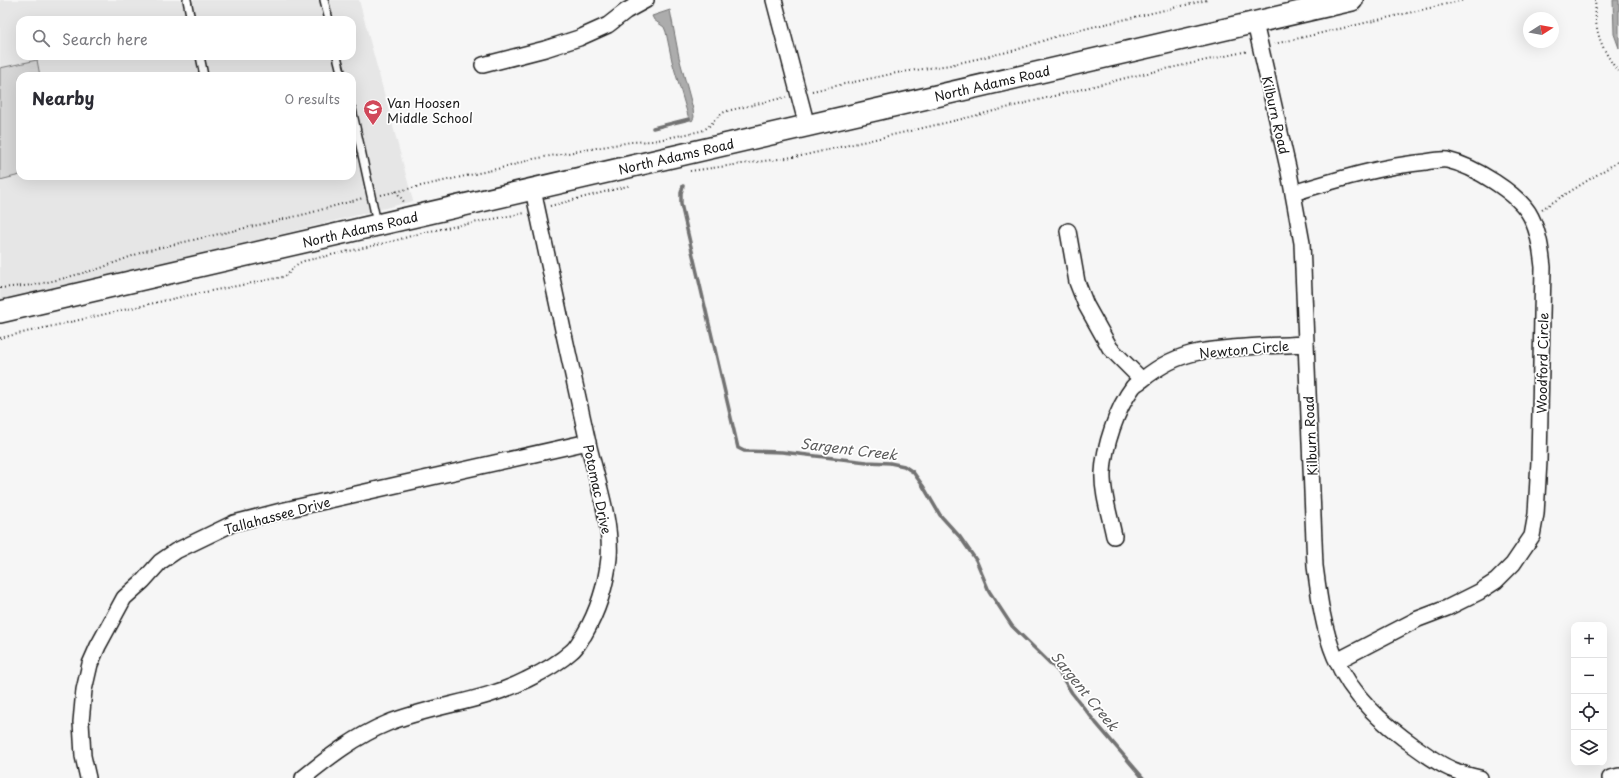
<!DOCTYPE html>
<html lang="en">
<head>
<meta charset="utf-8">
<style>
	body { margin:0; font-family:"Playpen Sans",sans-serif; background:#f7f7f7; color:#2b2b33 }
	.controls { position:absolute; right:12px; bottom:12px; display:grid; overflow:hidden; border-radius:8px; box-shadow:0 4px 16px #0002 }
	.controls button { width:36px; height:36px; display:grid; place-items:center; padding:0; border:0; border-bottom:1px solid #e1e1e2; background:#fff; color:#2b2b33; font:20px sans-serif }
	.compass { position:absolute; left:1523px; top:12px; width:36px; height:36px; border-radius:50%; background:#fff; box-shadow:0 4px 16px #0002; rotate:79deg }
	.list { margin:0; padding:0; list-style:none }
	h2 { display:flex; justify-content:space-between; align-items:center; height:52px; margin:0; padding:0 16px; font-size:17px }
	h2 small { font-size:13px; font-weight:400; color:#7c7c81 }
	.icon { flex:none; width:22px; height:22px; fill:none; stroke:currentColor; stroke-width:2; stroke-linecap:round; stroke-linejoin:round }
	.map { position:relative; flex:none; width:1619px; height:778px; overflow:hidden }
	.search { position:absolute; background:#fff; box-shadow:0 4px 16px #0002; left:16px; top:16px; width:340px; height:44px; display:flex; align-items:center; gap:10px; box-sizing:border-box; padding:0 14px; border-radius:12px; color:#7c7c81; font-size:15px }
	.panel { position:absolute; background:#fff; box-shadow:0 4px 16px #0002; left:16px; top:72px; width:340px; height:108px; border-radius:12px }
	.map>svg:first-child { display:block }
</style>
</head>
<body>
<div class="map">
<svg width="1619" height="778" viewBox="0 0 1619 778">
	<rect width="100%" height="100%" fill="#f6f6f6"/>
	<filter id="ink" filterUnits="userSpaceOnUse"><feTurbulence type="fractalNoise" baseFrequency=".025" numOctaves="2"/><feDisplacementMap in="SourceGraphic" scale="8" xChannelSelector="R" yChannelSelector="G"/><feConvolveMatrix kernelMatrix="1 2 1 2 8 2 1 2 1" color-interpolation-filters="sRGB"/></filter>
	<g filter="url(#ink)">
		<!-- built -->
		<path fill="#e6e6e6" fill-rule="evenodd" d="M0,0H359L413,201L184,259L0,300ZM20,20H352V56H20ZM20,76H352V176H20Z"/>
		<!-- green -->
		<path fill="#d6d6d6" stroke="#797979" d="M37,60L40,76H20V175L0,180V68Z"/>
		<!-- water -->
		<path fill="#acacac" stroke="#727272" d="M1613,0H1619V48L1614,34Z
			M670,10L679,57L693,109L694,117L692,121L689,119L672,61L666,32L664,27L654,20L652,16Z"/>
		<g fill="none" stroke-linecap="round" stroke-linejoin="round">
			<!-- stream -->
			<path stroke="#727272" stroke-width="3.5" d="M653,128L689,119
				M683,186L681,193V204L738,448L744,451L782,452L867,462L890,463L904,466L913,472L923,486L940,515L960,537L976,560L989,591L1012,626L1058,671L1072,693L1096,723L1143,778"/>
			<!-- lane casing -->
			<g stroke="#1c1c1c" stroke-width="10">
				<path id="lane" d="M187,0L191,20
					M324,0L329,20
					M200,56L204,76
					M337,56L342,76
					M352,109L377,223"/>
			</g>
			<!-- street casing -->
			<g stroke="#1c1c1c" stroke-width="18">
				<path id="street" d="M774,0L807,126
					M1255,23L1289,172L1302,243L1315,566C1319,596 1323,629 1335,657C1352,697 1383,724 1417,748C1428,756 1439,764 1451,769C1460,773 1470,776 1480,778
					M483,65L545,49L579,38L608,25L626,11L646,0
					M1293,193C1336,180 1381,166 1426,162C1432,161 1441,159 1447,160C1473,166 1519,193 1531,217C1539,233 1541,250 1543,267L1539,461L1536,514L1532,536L1513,564L1496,581L1479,592L1447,608L1418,619L1337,661
					M1068,231L1077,282L1086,305L1110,348L1142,380
					M1114,536C1110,516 1102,493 1103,473C1104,447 1117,408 1133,387C1135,384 1139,382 1142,380C1159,366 1177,356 1199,352C1234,346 1270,346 1306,344
					M88,778L83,756L81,722L84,690L90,664L98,646L124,598L143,581L160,562L176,551L234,523L285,510L588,442
					M303,778C329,757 356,736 388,723C433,705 483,702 526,680C543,672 559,663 572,651C577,647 580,640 584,635C598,611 606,586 609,558C612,523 596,477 588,443C569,359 551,274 533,190
					M1610,778L1619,776"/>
			</g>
			<!-- secondary casing -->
			<g stroke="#1c1c1c" stroke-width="24">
				<path id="secondary" d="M0,312L1352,0"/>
			</g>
			<!-- path -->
			<path stroke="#1c1c1c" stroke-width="2" stroke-dasharray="1 3" stroke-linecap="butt" d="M1595,0C1596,9 1595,19 1597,28C1600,45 1609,59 1619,73
				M1274,44L1464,0
				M812,91L896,73L950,65L1016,50L1063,34L1207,0
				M690,171L801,156L962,119L1134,76L1248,51
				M396,191L404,202
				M381,195L510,166L533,159L631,142L653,141L701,131C712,127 716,115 727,111L786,97
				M550,206L631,185
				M1542,209L1619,161
				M0,288L34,285L61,279L101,268L145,251L306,214L363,198
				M0,338L185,296L283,277C292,273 292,265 304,261L390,242L425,232L525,213"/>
			<!-- lane -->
			<use href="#lane" stroke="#fff" stroke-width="7"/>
			<!-- street -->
			<use href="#street" stroke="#fff" stroke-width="15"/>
			<!-- secondary -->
			<use href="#secondary" stroke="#fff" stroke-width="21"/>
		</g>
	</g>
	<!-- icons -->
	<defs>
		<g id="school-pin" transform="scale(1)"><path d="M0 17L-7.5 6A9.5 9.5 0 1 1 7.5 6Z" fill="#d1495b" stroke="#fff"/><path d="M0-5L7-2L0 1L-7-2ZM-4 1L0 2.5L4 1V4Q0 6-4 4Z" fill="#fff"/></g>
	</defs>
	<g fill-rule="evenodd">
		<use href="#school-pin" x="373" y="109"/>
	</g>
	<g text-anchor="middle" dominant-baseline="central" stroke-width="3.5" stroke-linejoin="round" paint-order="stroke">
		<!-- street labels -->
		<g font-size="13" fill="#1c1c1c" stroke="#fff">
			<text transform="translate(992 83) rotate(-13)">North Adams Road</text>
			<text transform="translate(1276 115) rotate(77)">Kilburn Road</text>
			<text transform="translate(676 156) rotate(-13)">North Adams Road</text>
			<text transform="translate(360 229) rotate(-13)">North Adams Road</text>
			<text transform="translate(1244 349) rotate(-5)">Newton Circle</text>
			<text transform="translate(1542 363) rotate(-89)">Woodford Circle</text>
			<text transform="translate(1310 436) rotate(-93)">Kilburn Road</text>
			<text transform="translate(598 489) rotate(78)">Potomac Drive</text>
			<text transform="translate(277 515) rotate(-15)">Tallahassee Drive</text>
		</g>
		<!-- poi labels -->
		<g font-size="13" fill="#1c1c1c" stroke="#fff" text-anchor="start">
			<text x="387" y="102">Van Hoosen<tspan x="387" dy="15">Middle School</tspan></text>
		</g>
		<!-- water labels -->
		<g font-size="14" font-style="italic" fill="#5d5d5d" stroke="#fff">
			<text transform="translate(849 449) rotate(7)">Sargent Creek</text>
			<text transform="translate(1085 691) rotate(51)">Sargent Creek</text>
		</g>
	</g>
</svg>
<div class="controls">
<button>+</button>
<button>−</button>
<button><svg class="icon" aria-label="locate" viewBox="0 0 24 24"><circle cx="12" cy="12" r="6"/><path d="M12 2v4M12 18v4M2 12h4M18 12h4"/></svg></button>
<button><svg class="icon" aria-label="layers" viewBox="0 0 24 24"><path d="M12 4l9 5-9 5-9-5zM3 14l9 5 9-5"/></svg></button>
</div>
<svg class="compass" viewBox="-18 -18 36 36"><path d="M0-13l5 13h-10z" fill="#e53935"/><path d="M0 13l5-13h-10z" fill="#7c7c81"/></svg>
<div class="search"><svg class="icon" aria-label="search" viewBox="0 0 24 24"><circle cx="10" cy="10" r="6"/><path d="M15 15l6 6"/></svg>Search here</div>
<section class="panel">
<h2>Nearby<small>0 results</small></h2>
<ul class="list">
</ul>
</section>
</div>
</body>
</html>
